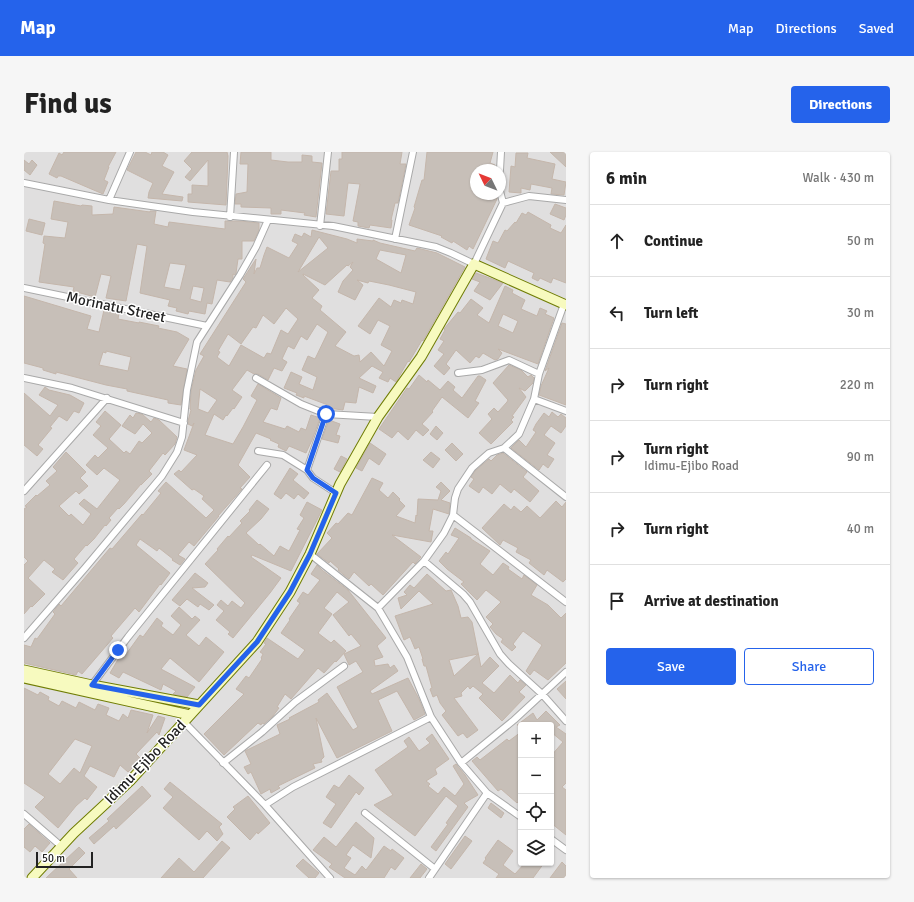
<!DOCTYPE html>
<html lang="en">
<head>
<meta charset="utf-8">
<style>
	body { margin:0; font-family:Signika,sans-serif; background:#f6f6f6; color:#222 }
	.controls { position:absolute; right:12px; bottom:12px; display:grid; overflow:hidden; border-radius:4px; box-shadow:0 1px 3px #0004 }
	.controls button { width:36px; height:36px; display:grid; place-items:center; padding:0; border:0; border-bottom:1px solid #e0e0e0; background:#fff; color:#222; font:20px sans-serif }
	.compass { position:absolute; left:446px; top:12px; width:36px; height:36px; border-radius:50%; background:#fff; box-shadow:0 1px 3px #0004; rotate:313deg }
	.scale { position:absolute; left:12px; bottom:10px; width:57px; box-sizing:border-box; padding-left:4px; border:2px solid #222; border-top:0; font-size:11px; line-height:14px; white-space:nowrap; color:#222; -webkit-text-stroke:3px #fff; paint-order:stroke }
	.stop { position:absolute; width:12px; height:12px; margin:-9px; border:3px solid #2563eb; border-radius:50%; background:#fff }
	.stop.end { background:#2563eb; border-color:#fff; box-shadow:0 1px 4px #0008 }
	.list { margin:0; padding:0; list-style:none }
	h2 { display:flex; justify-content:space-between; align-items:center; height:52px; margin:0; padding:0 16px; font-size:17px }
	h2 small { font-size:13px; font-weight:400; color:#767676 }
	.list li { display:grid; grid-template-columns:26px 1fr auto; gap:12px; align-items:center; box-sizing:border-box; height:72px; padding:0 16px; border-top:1px solid #e0e0e0 }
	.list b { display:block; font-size:15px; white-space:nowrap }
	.list p { margin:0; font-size:13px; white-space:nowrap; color:#767676 }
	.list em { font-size:13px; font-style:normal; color:#767676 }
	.actions { display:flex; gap:8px; padding:12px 16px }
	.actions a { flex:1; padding:9px 0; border:1px solid #2563eb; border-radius:4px; text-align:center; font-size:14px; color:#2563eb }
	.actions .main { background:#2563eb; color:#fff }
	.icon { flex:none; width:22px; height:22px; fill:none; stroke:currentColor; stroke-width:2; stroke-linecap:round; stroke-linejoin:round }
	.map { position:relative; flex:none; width:542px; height:726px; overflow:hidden; border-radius:4px }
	header { display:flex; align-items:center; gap:24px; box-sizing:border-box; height:56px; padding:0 20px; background:#2563eb; color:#fff }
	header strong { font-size:19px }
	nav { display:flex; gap:22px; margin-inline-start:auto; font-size:14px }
	.intro { display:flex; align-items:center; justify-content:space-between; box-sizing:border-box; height:96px; padding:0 24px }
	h1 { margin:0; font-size:28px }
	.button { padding:10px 18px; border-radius:4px; background:#2563eb; color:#fff; font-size:14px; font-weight:700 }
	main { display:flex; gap:24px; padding:0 24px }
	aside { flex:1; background:#fff; border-radius:4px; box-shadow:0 1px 3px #0004 }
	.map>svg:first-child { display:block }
</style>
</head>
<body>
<header>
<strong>Map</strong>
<nav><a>Map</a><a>Directions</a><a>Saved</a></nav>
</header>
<div class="intro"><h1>Find us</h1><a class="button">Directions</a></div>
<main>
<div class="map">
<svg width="542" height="726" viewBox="0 0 542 726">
	<rect width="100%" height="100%" fill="#f2efe9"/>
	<!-- residential -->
	<path fill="#e0dfdf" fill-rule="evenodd" d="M0,0H542V726H0ZM452,18H476V42H452ZM497,573H527V711H497Z"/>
	<!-- building -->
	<path fill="#c7bfb8" stroke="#c4b6ab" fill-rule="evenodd" d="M40,0H92L84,15H85L80,28L84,30L79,42L37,24H34L33,26L25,22L35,1L38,3Z
		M112,0H121L127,3L128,0H139L144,3L138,14L150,20L138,42L159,45L158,49L124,46L125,40L129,31L103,18Z
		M168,0H203L204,4L202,53L164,50V42H168V33L184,34V8L166,29L161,25L168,17L160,9Z
		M217,0H247V8L264,10H278V3L288,4V10L298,11L292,65L280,63L281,61L257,58V62H247V56L217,55V52H211L212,42L223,40L224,12H216Z
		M318,0H378L376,12H382L374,51H371L367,68H368L367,76L346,73L345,76L334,74V70L329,69L336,32L324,31L320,64L302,62L307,19H315V7H318Z
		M403,0H469L466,11L471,13L470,18H452V42H469L473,44V47L449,97L445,94L443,98L429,89L428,91L417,85L418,84L385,73L391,56L390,55L395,38L398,28H400Z
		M526,0H542V15Z
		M492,1H504L503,6L531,12L528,27L542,30L540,43L527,42L528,36L507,32L506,38L497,36V41L485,40L487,14L491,15Z
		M0,8L5,12L8,8L13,13L6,23L0,18Z
		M30,49L57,54L58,53L68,54V63L89,62L90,55L126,60V59H132L130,72L144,75L145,70L201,77V69H216L235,71V78L230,89H218V107H214L212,121L211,123L209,122V126L206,130L193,128L188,152L183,151L181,162L165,159L164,162L152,159L153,156L144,154L146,148L116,141L123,94L113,92L102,149L82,146L87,124L77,122L71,145L49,139L50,135L15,130L21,92L19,91L20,84L41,86L44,70L27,67ZM146,111L162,113L156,138L140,135ZM169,134L180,136L177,150L166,147Z
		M531,52L542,56V63L540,68L526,62Z
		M504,60L527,73L526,76L537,81L542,73V131L529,126L527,131L516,126L514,129L508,126L510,121L484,109L481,116L462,107L469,89L474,91L481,78L483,79L491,70L492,71L498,61L502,63Z
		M5,67L21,71L18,83L2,79Z
		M288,78L323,87L333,91V87L349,89V88L356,91L391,99L393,96L413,101L441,115L399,189L398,188L385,210L384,209L372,230L366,226L364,230L355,226L359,220L348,214L335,226L352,234L349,241L335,235L332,251L321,250L319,258L304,256V253L280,244V246L272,243L273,241L260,236L267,220L278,225L275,232L289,238L293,225L278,218L284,204L291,207L304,180L293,172L283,188L277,184L270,197L264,194L258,207L263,210L258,219L250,216L244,228L234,222H230L223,218L208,238L218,245L210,257L209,256L203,264L202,263L199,268L190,262L181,283L209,292L219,275L233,248L227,244L234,232L257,246L253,258L247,256L239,270L261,277L263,274L275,280L277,276L282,278L287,263L296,266L288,288L282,301L265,294L262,299L254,295L255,292L246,288L247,287L232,281L214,313L226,325L216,336L218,337L194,364H195L170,394L165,390L154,403L161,407L156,413L148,408L149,407L135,396L133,399L116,387L112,393L146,421L137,433L136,432L115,460L111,456L87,484L89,486L58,522L54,519L52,523L0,511V493L7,495L11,486L13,487L31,462L29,460L35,452L37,454L86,396L88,397L118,362L119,363L137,341L134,339L142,330L182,366L190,358L178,347L180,344L170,337L168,338L150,322L155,318L157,320L173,303L160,298L170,271L168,274L164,272V269L167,258L166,257L167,239L172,218L180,204L176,202L222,130L219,127L232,107L230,122L233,116H236L240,103L243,95L265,106L274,92L268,89L271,82L278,85L280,81L287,85ZM295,85L304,96L274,120ZM356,98L382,103L377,121L352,107ZM329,110L326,115L329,118L319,129L314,140L331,148L339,133L333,128L344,131L345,129L365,133L392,140L389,152L378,148L377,151L370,148L367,155L355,146L334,174L346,182L354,168L366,174L357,193L368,199L360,214L347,200L336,210L335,203L330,204L311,194L322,180L296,158L298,154L288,146L295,138L279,123V122L301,133L323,113L324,114ZM262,156L274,167L264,182L257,178L247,202L243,201L240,206L217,193L205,214L193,205L196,200L194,199L204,182L217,192L229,175L232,176L239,163L250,172ZM176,237L193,248L184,261L174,257Z
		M452,121L479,131L466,148L450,139L456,130L448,127Z
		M481,134L489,138L488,141L501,148L497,157L513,164L516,156L523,159L521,162L530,166L514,212L474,197L478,201L474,207L471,208L459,201L455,206L452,204L446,211L432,198L422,212L426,216L420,223L410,214L420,202L414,198L420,189L416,187L421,178L420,177L434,160L436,161L447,147L459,156L453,163L465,171ZM479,162L494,169L489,181L474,174Z
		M0,144L67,164L63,177L75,180L80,158H82L95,161L94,167L115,171V170L135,174L134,176L153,180L165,187L149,214L163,217L157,253L144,251V248L103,239V237L82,233L32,220V222L19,218V216L0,211ZM82,199L107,205L104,219L75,213L79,200L82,201Z
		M538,171L542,172V253L515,243L517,234L525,216L521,219Z
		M485,213L497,218L504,225L507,223L510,226L509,231L501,239L495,236L502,245L488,264L490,265L487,268L489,270L467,292L455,281L468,267L464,262L470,256L474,260L483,250L484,248L469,231Z
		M395,223L403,230L404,228L416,238L424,229L431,235L429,238L438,246L454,224H456L462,228L451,249L455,251L444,266L418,245L408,259L409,260L398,272L405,278L399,284L392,278L384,288L374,279L368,286L355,277L383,236L385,237Z
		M21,235L25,238L46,243L60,251L55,261L50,259L43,269L35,264L26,275L28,276L14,293L19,297L13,304L0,293V241L26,264L34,253L15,243Z
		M81,259L97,273L85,287L100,301L102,299L106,302L115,289L118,291L128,281L119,272L111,282L98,274L106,263L109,266L112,261L118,262L127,270L130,266L135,268L153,285L151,292L141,303L139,301L125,319L128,322L117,333V332L100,352L95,357L94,356L85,366L87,368L82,374L81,373L70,387L63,394L62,393L50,407L54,411L39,428L28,420L31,417L20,408L4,426L21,442L8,455L7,454L0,462V413L4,409L0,405V357L3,355L1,354L12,343L13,344L26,333L22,329L33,319L29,315L42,300L62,320L56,326L64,334L55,342L52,339L35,354L45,364L47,362L59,373L67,362L55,352L60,347L73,357L96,328L80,316L73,323L62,313L71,303L74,306L84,296L69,283L77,274L72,270Z
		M528,260L534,265L537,262L542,266V274L537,281L527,274L520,283L531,291L523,303L530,307L524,316L519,312L515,318L487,296L495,288L502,295L512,280L509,278L512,272L520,261L525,265Z
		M305,268L316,272L312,283L316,284L314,291L298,287Z
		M412,274L419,281L413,288L406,282Z
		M346,291L362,302L355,313L345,306L338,319L332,316Z
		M428,291L439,302L432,309L421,298Z
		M407,300L416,307L409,316L399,308Z
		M479,301L503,320L499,325L515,339L506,350L490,337L487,341L476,332L468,342L459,335L455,341L445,334L450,327L447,325L451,319L465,307L467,309L473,303Z
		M317,304L323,307L316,320L310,317Z
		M266,316L274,322L269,328L285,341L280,347L274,342L270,347L262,341L257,347L250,342Z
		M348,326L359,331L355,338L364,346L369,340L376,347L375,348L381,354L372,364L391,371L392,363L393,364L394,347L414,348L417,339L412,335L417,330L426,339L417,348L426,351L425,362L409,357L405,379H409L407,390L368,383L397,405L391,412L389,410L359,443L347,432L345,434L330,420L325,427L314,418L315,417L306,409L305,411L293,402L308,386L303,381L312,371L314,372L324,361L328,363Z
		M233,348L245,357L237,367L222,381L235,393L236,392L250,404L256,394L265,399L276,378L273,377L280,366L276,363L283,350L298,358L267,419L228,403L227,405L257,426L246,441L209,486L204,482L206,480L192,468L200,459L193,453L197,448L204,454L208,449L217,456L221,451L181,412L194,398L193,397L204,384L205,385L218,371L216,369L226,359L225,358Z
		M532,349L538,355L542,350V427L539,430L523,418L520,423L505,411L507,408L492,400L494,396L479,388L476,393L458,376L480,352L487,358L490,354L497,360L503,354L516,366Z
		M431,376L447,386V387L466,399L456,412L469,423L479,411L485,415L484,417L498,427L500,423L513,433L507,443L524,453L537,466L542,461V511L524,528L510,518L506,523L502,519L518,493L499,479L489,492L492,495L488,499L477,490L479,487L472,482L466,475L469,472L462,465L477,450L462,438L453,448L437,432L440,430L423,417L415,409L422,400L424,402L435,386L427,383Z
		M293,413L298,418L324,438L362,486L353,494L359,505L350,508L351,514L364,512L366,516L370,513L374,519L346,539L348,542L384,526L395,547L401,562L390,568L373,539L354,548L368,579L313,606L292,566L300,605L297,608L298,610L289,612L291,616L254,634L256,636L247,641L246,637L237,642L227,620L224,622L220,615L227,612L221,599L256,582L253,573L266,567L265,566L295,550L294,548L303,541L329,578L334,575L313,535L339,520L332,509L325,513L320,502L337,494L327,482L325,484L309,463L325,450L313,440L300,456L308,462L294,481L307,491L310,488L322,499L312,510L311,509L300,521L294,516L267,547L261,542L253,555L255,556L249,564L240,572L238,571L237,573L234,571L200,603L180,582L220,542L212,537L222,524L225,526L238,507L237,506L239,502L236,500L242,492L240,491L243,486L274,507L281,498L257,481L266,468L265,467L276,451L273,449L279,440L284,443L296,428L287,422Z
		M171,421L184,431L181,435L168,436L190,453L185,458L176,452L174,455L163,447L156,454L148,448Z
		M403,422L422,439L427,438L434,454L437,466L444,465L448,470L457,515L466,505L475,514L458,531L470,541L486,523L494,531L496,528L502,533L495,540L501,545L478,569L455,546L459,542L449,534L446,537L444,534L437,541L438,544L430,546L454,578L443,586L439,581L434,584L418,563L422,559L416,551L413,543L409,545L406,537L408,536L402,514H400L398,507H399L395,495L391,497L386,485L380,488L371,464L409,452L395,439L377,457L374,446L383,443L380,440L386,433L390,436ZM454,502L430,524L425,508Z
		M155,455L168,467L171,464L176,468L162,483L175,494L182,485L200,500L175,530L146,506L137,517L171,535L163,545L149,542L152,539L139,532L137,538L99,520L95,526L86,521L99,499L103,501L116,483L119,485L133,466L139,471L137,474L149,483L157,473L147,464Z
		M542,529V547L533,537Z
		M0,536L14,543L16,540L25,545L24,548L35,554L38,549L52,556L55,550L71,558L74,552L85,556L82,563L95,569L99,562L104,566L107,558L129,563L123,581L134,564L141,566L135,583L133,580L112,602L117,607L104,620L96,613L90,625L66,614L60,624L73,635L63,648L61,646L52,654L34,676L11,655L21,645L0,631ZM51,587L68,594L56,621L50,616L36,632L24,622Z
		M522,559L536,573L532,575L542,582V631L538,635L542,638V683L527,671V604L539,590L527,580V573H493L509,561L513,568Z
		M497,580V620L494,623L497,625V647L493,651L477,637L474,639L448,609L453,605L456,608L483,587L485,589Z
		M408,582L425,607L411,617L413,622L402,629L406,632L404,634L414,642L420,635L431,644L440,632L429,614L432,612L441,623L454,643L440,651L444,655L412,699L407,695L424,672L422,671L434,654L422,644L391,684L350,653L369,643L351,618L384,595L380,589L385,585L395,599L406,591L402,587Z
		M325,623L340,636L335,643L332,640L307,676L299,671L312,652L302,645L310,633L315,636Z
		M146,630L198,672L195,675L199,682L193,689L183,679L175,688L139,656L149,645L140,637Z
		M118,634L127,644L92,677L90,674L70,692L65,686L85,669L83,667Z
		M224,644L246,671L234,682L233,680L226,688L203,665L211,657L209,655Z
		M467,651L480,661L477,666L464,656Z
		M332,670L350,686L347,706L329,693L322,703L327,706L320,716L331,723L338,714L342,718L360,694L367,699L368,697L380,706L371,718L367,715L360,726H321L305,715L308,712L289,698L300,685L312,695Z
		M5,672L26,691L18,700L11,694L6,700L0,695V677Z
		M441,684L448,689L427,717L421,712Z
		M474,688L489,699L479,713L491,722L501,711H520L509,726H472L475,722L459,711L462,707L461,706Z
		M198,689L206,696L179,726H137L155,706L170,720Z
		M55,695L61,701L45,717L53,726H22Z
		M279,707L295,721L291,726H285L272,714Z
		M538,710L542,714V723L540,726H526Z
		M397,712L403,717L396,726H386Z"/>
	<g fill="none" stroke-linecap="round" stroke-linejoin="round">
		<!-- street casing -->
		<g stroke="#a9a9a9" stroke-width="8">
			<path id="street" d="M476,18L477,0
				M0,31L85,48L169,60L309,74L412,95L427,101L450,112L479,51L476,39
				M85,48L106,0
				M479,51L505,44L542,48
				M206,65L210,0
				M296,74L304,0
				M371,87L389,0
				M0,136L183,174
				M540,152L515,222L510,247L542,259
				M434,221L458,218L485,208L515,222
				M0,226L48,236L160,271
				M232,226L277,252L302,262L354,265
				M302,262L283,318L289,326L312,341
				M480,296L542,345
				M234,299L259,303L283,318
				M0,339L83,246
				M429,363L542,450
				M286,402L354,456L383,505L407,565L437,611L463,641L405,726
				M400,409L420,381L429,363L431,346L434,337L448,316L465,301L480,296L495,282L510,247
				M354,456L400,409L439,442L446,450L476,502L485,512L518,542L542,569
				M0,486L61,416L138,324L153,300L158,285L163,238L173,190L216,123L232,95L244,68
				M68,533L104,485L243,313
				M160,570L241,653L306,726
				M199,611L238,580L271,550L320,514
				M437,611L490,568L542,520
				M463,641L497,665
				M241,653L269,635L407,565
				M341,661L411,717
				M0,662L37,694
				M527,687L542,698"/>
		</g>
		<!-- secondary casing -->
		<g stroke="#707d05" stroke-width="11">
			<path id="secondary" d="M0,518L68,533L175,553
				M0,526L166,563
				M8,726L50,681L106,629L233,490L266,440L286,402L316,332L354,265L397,205L450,112L542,153"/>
		</g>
		<!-- street -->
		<use href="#street" stroke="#fff" stroke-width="6"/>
		<!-- secondary -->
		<use href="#secondary" stroke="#f7fabf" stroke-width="9"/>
	</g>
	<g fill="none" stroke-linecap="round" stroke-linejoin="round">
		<!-- route -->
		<path stroke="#2563eb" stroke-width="5" d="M94,498L68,533L175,553L233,490L266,440L286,402L312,341L289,326L283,318L302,262"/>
	</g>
	<g text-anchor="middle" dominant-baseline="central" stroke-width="3" stroke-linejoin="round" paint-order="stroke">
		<!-- street labels -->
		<g font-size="15" fill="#222" stroke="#fff">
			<text transform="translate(92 155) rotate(12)">Morinatu Street</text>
			<text transform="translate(121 610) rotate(-46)">Idimu-Ejibo Road</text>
		</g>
	</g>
</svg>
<div class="controls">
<button>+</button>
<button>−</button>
<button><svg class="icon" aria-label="locate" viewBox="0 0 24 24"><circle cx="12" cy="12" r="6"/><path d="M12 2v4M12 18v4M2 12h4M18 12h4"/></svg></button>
<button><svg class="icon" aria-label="layers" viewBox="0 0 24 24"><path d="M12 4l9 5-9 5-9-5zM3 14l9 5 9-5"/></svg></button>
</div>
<svg class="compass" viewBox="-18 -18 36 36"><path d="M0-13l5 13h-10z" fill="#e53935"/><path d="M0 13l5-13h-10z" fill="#767676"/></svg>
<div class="scale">50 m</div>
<div class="stop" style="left:302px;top:262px"></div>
<div class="stop end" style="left:94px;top:498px"></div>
</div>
<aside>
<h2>6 min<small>Walk · 430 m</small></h2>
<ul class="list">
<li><svg class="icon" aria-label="ahead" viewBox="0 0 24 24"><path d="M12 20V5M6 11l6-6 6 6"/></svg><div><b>Continue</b></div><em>50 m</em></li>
<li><svg class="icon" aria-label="left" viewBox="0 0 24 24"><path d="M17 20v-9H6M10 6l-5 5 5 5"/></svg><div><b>Turn left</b></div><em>30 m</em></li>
<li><svg class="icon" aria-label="right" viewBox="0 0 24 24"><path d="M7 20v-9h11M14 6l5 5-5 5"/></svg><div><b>Turn right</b></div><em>220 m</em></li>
<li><svg class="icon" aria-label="right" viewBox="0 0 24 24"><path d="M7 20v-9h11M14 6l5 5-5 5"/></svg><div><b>Turn right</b><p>Idimu-Ejibo Road</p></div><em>90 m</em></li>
<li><svg class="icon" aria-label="right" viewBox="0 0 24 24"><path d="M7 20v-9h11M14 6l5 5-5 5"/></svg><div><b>Turn right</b></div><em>40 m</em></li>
<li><svg class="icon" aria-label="arrive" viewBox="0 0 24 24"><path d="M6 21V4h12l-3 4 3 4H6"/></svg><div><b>Arrive at destination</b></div></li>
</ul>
<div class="actions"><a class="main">Save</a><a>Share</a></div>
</aside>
</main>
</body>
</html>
